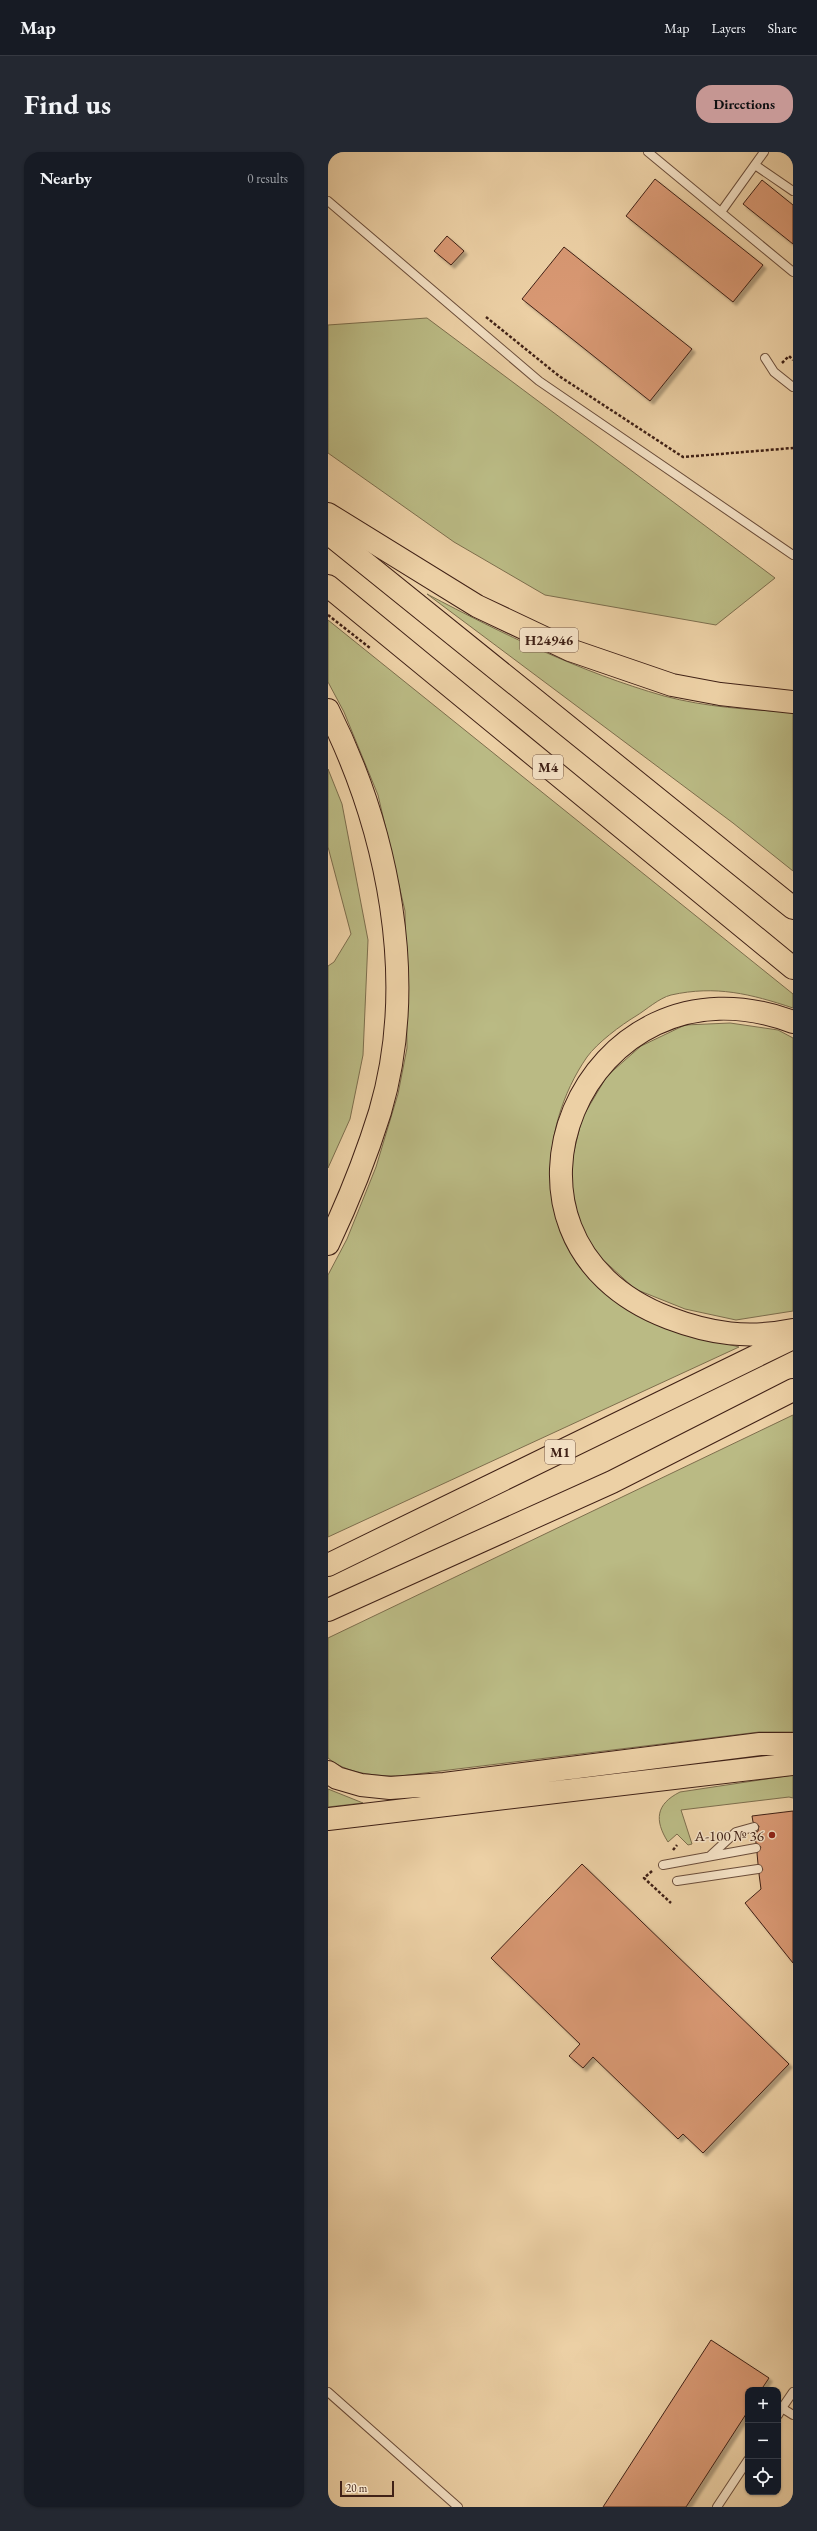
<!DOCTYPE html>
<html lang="en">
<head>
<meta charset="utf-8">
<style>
	body { margin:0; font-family:"EB Garamond",serif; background:#242831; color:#f1f3f6 }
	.controls { position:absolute; right:12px; bottom:12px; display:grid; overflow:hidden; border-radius:8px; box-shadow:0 1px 3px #0004 }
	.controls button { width:36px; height:36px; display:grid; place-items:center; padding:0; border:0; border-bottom:1px solid #363941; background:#171b24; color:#f1f3f6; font:20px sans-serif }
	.scale { position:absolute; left:12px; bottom:10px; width:54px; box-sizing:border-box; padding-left:4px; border:2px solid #402116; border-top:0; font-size:11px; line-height:14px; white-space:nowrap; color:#402116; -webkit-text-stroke:3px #f3e0c4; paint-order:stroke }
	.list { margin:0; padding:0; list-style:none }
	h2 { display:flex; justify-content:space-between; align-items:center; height:52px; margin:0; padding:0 16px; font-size:17px }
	h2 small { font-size:13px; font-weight:400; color:#9ea1a6 }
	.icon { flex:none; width:22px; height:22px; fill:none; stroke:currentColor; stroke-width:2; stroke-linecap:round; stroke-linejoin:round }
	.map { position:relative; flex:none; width:465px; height:2355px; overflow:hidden; border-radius:16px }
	header { display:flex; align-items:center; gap:24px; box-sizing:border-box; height:56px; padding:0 20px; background:#171b24; border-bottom:1px solid #363941 }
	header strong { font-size:19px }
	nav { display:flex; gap:22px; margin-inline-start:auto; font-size:14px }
	.intro { display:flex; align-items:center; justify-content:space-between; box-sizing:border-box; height:96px; padding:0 24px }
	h1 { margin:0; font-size:28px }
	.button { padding:10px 18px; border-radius:16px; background:#c59692; color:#111; font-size:14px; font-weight:700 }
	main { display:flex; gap:24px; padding:0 24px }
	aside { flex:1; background:#171b24; border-radius:16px; box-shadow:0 1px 3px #0004 }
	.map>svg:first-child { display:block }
</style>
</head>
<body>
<header>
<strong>Map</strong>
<nav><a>Map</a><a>Layers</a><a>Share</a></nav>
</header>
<div class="intro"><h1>Find us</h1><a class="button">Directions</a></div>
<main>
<aside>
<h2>Nearby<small>0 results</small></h2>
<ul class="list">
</ul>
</aside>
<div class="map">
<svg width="465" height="2355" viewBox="0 0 465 2355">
	<defs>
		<filter id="shadow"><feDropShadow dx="3.5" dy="3.5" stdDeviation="1" flood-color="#0004"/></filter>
	</defs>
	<rect width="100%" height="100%" fill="#ecd0a5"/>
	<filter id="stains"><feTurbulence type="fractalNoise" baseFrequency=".005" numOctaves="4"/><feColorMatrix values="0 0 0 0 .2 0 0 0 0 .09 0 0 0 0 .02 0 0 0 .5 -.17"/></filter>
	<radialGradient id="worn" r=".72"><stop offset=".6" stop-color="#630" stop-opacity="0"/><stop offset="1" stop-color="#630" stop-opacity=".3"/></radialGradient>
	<!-- green -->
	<path fill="#baba84" stroke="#7d6e4d" d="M99,166L447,426L388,473L217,443L126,390L0,301V173Z
		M99,442C175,482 252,520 336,544C377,555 422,558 465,560V719L405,671Z
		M0,468L465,842V856C423,842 388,833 343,843C331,846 318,858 308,864C293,873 269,891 259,905C209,977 205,1088 281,1144C322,1173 363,1183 411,1195L0,1385V1123L19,1087L48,1015L70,942L79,896L77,759L50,643L16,560L0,530Z
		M0,617L14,652L40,788L35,903L22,967L0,1016V814L6,810L23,782L0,695Z
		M402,871L450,878L465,886V1159L408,1168L357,1157L307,1137L271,1104L249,1069L241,1020L254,966L279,924L313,894L357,873Z
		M465,1263V1580H431L72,1624C48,1624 19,1622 0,1606V1486Z
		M465,1623V1646L461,1645L353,1658L364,1692L360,1693L349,1682L340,1690C326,1668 328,1652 352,1640Z
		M0,1637L35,1651L0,1655Z"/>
	<!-- building -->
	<path fill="#d89873" stroke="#402116" filter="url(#shadow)" d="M327,27L435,113L405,150L298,64Z
		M434,28L465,53V92L415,52Z
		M119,84L136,99L123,113L106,99Z
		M236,95L364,197L322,249L194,147Z
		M465,1659V1811L417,1751L433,1737L431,1722L435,1717L430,1712L429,1701L433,1695L428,1691L426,1681L430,1679L431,1674L425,1670L424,1664Z
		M254,1712L461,1912L375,2001L355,1982L350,1987L265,1905L255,1916L241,1904L252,1892L163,1806Z
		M383,2188L441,2226L433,2238H420V2259L358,2355H275Z"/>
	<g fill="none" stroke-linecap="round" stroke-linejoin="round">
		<!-- service casing -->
		<g stroke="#6b4d3a" stroke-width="10">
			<path id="service" d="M320,0L465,120
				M427,13L465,39
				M0,49L211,229L465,403
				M393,60L436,0
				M437,206L446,220L465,235
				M382,1704L408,1680L426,1675
				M335,1713L428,1696
				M349,1729L430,1717
				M0,2240L130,2355
				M454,2256L465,2240
				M450,2263L454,2256L465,2263
				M389,2355L420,2308"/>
		</g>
		<!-- trunk casing -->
		<g stroke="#402116" stroke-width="24">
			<path id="trunk" d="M0,381L465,756
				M0,434L465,816"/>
		</g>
		<!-- motorway casing -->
		<g stroke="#402116" stroke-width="24">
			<path id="motorway" d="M0,362L149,454L242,498L344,533L392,542L465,550
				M0,558C60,678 91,828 52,960C38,1005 20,1050 0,1092
				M465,870C255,791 132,1087 341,1166C383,1182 420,1187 465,1178
				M0,1413L465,1186
				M0,1458L284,1330L465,1238
				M0,1620L9,1626L33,1633L62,1636L116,1632L432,1592H465
				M0,1667L465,1612"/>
		</g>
		<!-- path -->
		<path stroke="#402116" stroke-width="2.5" stroke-dasharray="3 2" stroke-linecap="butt" d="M158,165L231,224L355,305L465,296
			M454,211L461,204L465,208
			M0,463L42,496
			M345,1698L349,1693
			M324,1719L316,1726L343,1751"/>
		<!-- service -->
		<use href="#service" stroke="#f3e0c4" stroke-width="8"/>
		<!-- trunk -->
		<use href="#trunk" stroke="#ecd0a5" stroke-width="22"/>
		<!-- motorway -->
		<use href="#motorway" stroke="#ecd0a5" stroke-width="22"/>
	</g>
	<!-- markers -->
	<circle fill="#8f2418" stroke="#f3e0c4" stroke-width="1.5" cx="444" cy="1683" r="4"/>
	<g text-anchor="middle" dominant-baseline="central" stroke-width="3" stroke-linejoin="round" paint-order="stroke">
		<!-- shield labels -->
		<g fill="#f3e0c4" stroke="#765a4a" stroke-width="1">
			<rect x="192" y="476" width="58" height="24" rx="3"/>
			<rect x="205" y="603" width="30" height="24" rx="3"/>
			<rect x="217" y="1288" width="30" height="24" rx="3"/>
		</g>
		<g font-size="14" font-weight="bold" fill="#402116">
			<text x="221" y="488">Н24946</text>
			<text x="220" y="615">М4</text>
			<text x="232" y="1300">М1</text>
		</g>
		<!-- poi labels -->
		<g font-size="15" fill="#402116" stroke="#f3e0c4" text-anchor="end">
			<text x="436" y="1683">А-100 № 36</text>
		</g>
	</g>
	<rect width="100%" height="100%" filter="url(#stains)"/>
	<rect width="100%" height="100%" fill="url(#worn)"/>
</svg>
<div class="controls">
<button>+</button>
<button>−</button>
<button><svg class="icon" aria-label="locate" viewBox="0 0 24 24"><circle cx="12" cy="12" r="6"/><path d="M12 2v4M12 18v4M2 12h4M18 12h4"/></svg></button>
</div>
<div class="scale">20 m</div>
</div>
</main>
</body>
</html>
